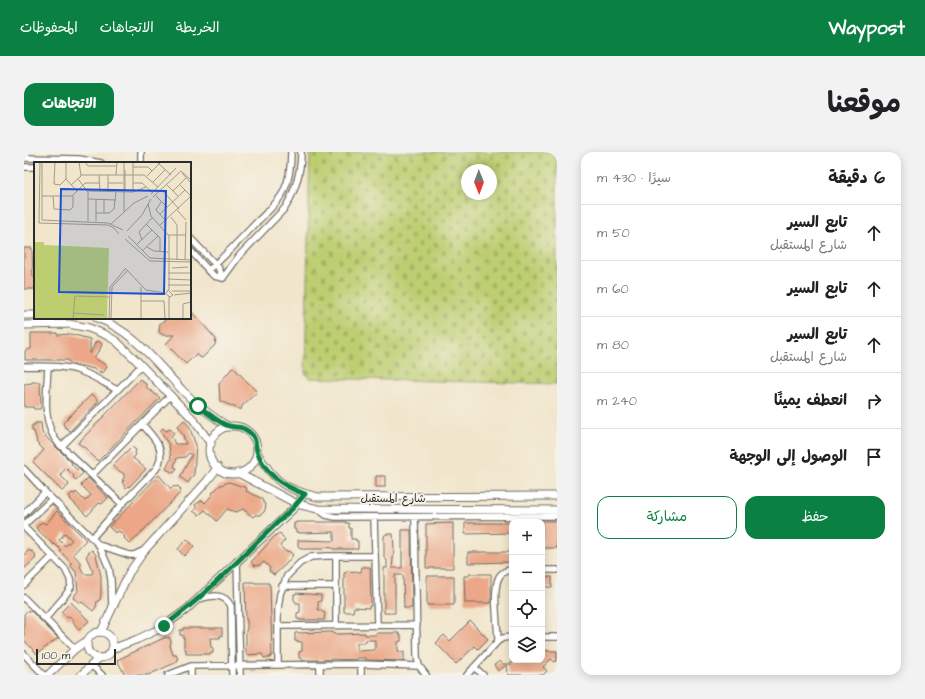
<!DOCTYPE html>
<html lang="ar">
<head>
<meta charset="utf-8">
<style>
	body { margin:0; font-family:"Architects Daughter","Playpen Sans Arabic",sans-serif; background:#f2f2f2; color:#202124; direction:rtl }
	.controls { position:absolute; right:12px; bottom:12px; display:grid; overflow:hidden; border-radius:8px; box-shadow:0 2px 10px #0003 }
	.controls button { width:36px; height:36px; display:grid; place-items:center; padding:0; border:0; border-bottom:1px solid #e0e0e0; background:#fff; color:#202124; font:20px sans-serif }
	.compass { position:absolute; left:437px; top:12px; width:36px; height:36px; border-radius:50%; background:#fff; box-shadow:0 2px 10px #0003; rotate:179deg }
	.scale { position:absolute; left:12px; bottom:10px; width:80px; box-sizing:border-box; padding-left:4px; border:2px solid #2b2b2b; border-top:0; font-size:11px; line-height:14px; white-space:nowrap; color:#2b2b2b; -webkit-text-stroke:3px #f7f3e8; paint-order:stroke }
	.stop { position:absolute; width:12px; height:12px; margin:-9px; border:3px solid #0b8043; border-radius:50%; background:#fff }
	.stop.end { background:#0b8043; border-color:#fff; box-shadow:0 1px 4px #0008 }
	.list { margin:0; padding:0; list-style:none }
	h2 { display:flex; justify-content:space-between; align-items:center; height:52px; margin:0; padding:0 16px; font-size:17px }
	h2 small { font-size:13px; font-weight:400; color:#757577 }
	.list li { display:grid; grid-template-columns:26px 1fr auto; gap:12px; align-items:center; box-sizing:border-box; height:56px; padding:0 16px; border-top:1px solid #e0e0e0 }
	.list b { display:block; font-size:15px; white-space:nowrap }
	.list p { margin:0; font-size:13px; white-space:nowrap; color:#757577 }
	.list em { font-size:13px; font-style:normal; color:#757577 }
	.actions { display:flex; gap:8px; padding:12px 16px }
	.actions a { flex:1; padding:9px 0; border:1px solid #0b8043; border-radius:12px; text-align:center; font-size:14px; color:#0b8043 }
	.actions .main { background:#0b8043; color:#fff }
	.icon { flex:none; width:22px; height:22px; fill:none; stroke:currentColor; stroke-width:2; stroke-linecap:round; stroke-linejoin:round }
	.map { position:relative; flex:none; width:533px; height:523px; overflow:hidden; direction:ltr; border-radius:12px }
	header { display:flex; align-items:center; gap:24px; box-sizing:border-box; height:56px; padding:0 20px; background:#0b8043; color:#fff }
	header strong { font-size:19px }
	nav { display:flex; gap:22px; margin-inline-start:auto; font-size:14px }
	.intro { display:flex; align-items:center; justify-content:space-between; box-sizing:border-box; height:96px; padding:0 24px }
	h1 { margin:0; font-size:28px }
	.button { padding:10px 18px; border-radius:12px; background:#0b8043; color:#fff; font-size:14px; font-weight:700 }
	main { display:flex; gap:24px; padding:0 24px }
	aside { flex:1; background:#fff; border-radius:12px; box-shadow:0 2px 10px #0003 }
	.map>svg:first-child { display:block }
</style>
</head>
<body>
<header>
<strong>Waypost</strong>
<nav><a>الخريطة</a><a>الاتجاهات</a><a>المحفوظات</a></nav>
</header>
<div class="intro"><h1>موقعنا</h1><a class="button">الاتجاهات</a></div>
<main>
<aside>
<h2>6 دقيقة<small>سيرًا · 430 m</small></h2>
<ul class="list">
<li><svg class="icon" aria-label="ahead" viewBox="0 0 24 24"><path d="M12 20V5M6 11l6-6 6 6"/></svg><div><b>تابع السير</b><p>شارع المستقبل</p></div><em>50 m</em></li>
<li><svg class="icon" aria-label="ahead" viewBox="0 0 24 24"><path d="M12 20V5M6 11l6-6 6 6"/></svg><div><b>تابع السير</b></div><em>60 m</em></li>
<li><svg class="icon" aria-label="ahead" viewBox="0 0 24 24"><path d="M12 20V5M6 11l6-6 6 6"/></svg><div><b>تابع السير</b><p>شارع المستقبل</p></div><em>80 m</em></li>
<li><svg class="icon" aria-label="right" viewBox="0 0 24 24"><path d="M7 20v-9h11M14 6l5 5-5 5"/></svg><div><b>انعطف يمينًا</b></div><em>240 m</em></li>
<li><svg class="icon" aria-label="arrive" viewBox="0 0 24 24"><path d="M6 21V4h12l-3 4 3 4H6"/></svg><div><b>الوصول إلى الوجهة</b></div></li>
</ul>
<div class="actions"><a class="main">حفظ</a><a>مشاركة</a></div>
</aside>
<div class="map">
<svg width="533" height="523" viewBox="0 0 533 523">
	<defs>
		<pattern id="cemetery-stones" width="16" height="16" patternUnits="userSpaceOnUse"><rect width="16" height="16" fill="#bdce71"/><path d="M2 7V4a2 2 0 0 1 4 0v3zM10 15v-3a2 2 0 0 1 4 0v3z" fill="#a3b162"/></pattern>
	</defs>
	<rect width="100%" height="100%" fill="#f7f3e8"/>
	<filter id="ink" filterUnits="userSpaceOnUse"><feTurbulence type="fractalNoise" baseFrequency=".025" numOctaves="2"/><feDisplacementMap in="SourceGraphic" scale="8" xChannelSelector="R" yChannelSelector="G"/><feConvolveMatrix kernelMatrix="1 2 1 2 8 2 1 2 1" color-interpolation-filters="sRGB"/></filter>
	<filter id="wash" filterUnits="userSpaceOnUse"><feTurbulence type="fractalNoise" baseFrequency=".012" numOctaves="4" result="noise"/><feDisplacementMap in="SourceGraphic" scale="16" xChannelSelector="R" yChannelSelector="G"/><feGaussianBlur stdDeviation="0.9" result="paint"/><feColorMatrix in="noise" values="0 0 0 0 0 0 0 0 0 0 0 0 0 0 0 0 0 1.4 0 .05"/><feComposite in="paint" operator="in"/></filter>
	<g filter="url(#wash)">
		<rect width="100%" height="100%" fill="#f1e5cb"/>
		<!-- cemetery -->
		<path fill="url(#cemetery-stones)" stroke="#747c4e" fill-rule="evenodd" d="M286,0H533V232L285,226L281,221ZM443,18H467V42H443Z"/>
		<g id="blocks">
			<!-- building -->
			<path fill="#eba787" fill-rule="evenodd" d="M0,96H8L9,125H11V137H0Z
				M166,158L192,187L191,193L178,206L176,205L172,202L162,212L142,192L150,183H139L135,180L136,171L141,169L142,166H166Z
				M7,181H33V183L46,182L66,187V202L72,189L76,190L78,192L75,200L74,199L70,206L82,213L83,215L79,221L76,219V221L70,217L46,211L44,209V208H1V199L2,198L7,197Z
				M209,215L233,240L218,254L217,258L196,249L195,232Z
				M116,227L122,232V235L136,246L74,309L61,296L54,291Z
				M8,230H16L17,255L16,257H10L9,255H0V232L8,231Z
				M67,243H69L75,249L46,279L40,274L39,271Z
				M160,268L165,274L172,293L170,322L164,331L156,325L168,303L165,301L161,305L153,306L150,315L153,316L150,321L142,317L147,307L145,293L136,279L139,276L142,279L146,277L150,281L147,284L151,292H162L159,283L153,275Z
				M11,271H17L18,281L48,311L47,312L53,318L55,317L59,321L52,328L49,325L50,324L42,316L36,323L45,332L44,334L38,339L9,310L20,298L12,290L13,289L10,279H8V273H11Z
				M108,295L112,298L111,301L112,303L109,306L122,317L105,335L104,334L102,336L98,330L100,329L98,328L100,326V322L88,314L106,296V297Z
				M135,323L147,337L150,334L151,335L154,334L157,338L156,339L157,340L106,392L100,386L101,385L95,379L91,381L85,375Z
				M352,324H361V335H352Z
				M64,326L84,346L78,352L75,351L63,364L46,347L47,346L45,344L48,341L51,342L52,340L61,349L67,343L57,333Z
				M205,330L223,336L222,339L237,346L242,354L240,360L236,363H231L229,365L219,357L212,360L203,357L193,369L181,358L175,363L169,359L173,356L171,353L178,348L181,351L189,342L188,341L195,334Z
				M33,359L62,388L49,402L58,412L56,414L60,422H68L69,420L62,404L64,402V401L68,398L72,403L77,424V441L76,448L73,449L72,455L69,459L58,450L57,451L49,446L54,439L52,420L46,413L48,412L36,399L37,398L31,392L30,393L12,376L18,370L22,372ZM41,381L48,388L41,394L35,388Z
				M518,369H533V396H518Z
				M272,370H322V371H325V376H327V387H332V389H334V397H309V396L301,395L299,397H277L274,394V388L310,389V380L277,381L272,380V378L270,377V371H272Z
				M429,371V416H402V372Z
				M441,371H486V381L441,382Z
				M378,378H387L388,456H380L379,423H371V461H360V416H363V408L360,406V384L362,382H369L370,398L368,416H378Z
				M256,381L261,388L256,394L262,400L265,399L269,403L262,412L250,423L245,419L246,416L240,410L235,414L234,413L231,414L227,410L252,383Z
				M163,387L170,394L160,404L154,397Z
				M5,398L7,400L8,399L12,403L11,405L12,406L0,417V403Z
				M444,400H488V410L444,411Z
				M338,415H346L347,454H345V456L330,455L329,460H320V421H322V419L337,420Z
				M445,422H467V451H441L440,424H445Z
				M403,424H430V453H403Z
				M518,425H528V435H518Z
				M221,430H230L231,431H245V433H246L248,504H246V506H240L238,502L223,503L222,501V479L223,476V468H222Z
				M272,441L297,443V449L294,450V458H298V460L301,461L300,468H275L276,467H273V461L276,460V451H272V450L270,448V442H272Z
				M47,450L65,469L55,478L51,473L46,464L44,466L37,460Z
				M4,458L6,460L7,459L34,486L13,502L0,488V462Z
				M446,469L464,487L454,497L451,494L432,512L412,491L420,483L426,489Z
				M159,476H198V484H196V486H186L187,495L189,496V501H187V502H162V497H160V486H159V483H156V478H159Z
				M309,480V482H319L341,481V483H351L353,481H375V483H377V489L374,490V499L380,500V509L341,508L342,506H333L331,508L309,507L299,508H277V506H275V500L278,499V490L271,489V481ZM342,488H351V498L333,499V491H341Z
				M142,485L143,486L145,485L147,490L146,494L149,503H152L154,507L152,508L153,510L124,523H101L93,508Z
				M518,498H523V499H533V508L531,510L527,507L519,515L523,519L519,523H484L483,513L474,519L470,513L476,509L479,512H488V508H518Z"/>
		</g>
	</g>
	<g filter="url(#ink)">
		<use href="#blocks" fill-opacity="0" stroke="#706c63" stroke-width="1"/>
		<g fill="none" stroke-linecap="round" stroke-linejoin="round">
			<!-- minor casing -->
			<g stroke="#706c63" stroke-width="8">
				<path id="minor" d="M117,0V11
					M0,6L55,7L77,11
					M0,15H11
					M166,86L194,115L199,126
					M166,98L187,121L190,124L199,126
					M184,119C202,103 218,86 234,69C243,60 254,51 260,39C266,26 267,14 267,0
					M199,126L215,104L261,56C272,38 277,21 277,0
					M0,214C17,215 37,213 53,218C67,222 80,231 93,238
					M24,215C23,239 17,273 35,292L98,352
					M38,294L117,214
					M0,317L21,340L75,393L85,416L87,428L88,455
					M68,323L146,244
					M294,357L302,363L311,365L533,364
					M0,362L21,340
					M350,365L353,473
					M391,365L393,504L395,514L402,523
					M0,373L28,347
					M0,375L41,417L46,427L47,435L40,445L21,467
					M68,386L98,352L132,317C144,298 130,286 118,272
					M75,393L105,403H110L121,398
					M213,409L216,523
					M518,418H533
					M0,433L29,404
					M258,434H312
					M0,446L51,497
					M175,447C187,444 200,440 207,454L208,523
					M254,474L393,473
					M312,474V404
					M518,485H533
					M474,489C474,474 468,438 475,425C478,420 483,418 488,418
					M0,502L20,523
					M337,512V523
					M67,513L78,523
					M254,513V457L256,442L263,424L276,411L287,405L303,404H351
					M296,513V523
					M450,515L459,523
					M144,523L167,514L337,512L395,514
					M167,523V514
					M443,523L474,489L479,486L488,485"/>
			</g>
			<!-- tertiary casing -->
			<g stroke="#706c63" stroke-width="9">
				<path id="tertiary" d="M0,163H11
					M73,166C110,179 133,212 159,239C173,253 188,265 205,275
					M0,173L45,172L65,176L82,183L92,189L112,208L169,267L187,292
					M185 298a24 24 0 1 1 48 0a24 24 0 1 1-48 0Z
					M233,301C251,330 260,337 294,345L533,344
					M214,321L273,352L294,357L533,358
					M77,480L105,421L121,398L183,329L194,315
					M63 493a13 13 0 1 1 26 0a13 13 0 1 1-26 0Z
					M88,497L114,487L137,476L162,458L269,357L281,342
					M24,523L51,497L64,488
					M57,523L75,506"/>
			</g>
			<!-- minor -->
			<use href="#minor" stroke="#fff" stroke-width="5.5"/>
			<!-- tertiary -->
			<use href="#tertiary" stroke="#fff" stroke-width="7"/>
		</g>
	</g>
	<g fill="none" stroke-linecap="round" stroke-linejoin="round" filter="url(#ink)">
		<!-- route -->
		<path stroke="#0b8043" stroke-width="5" d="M140,474C187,440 225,396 268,357L281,342C261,335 242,323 234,302C230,293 234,287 225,280C217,273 213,276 205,274C196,272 182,259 174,254"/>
	</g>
	<g text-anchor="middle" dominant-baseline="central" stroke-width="3.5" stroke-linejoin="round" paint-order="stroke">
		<!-- street labels -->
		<g font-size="11" fill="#2b2b2b" stroke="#f7f3e8">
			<text x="369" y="346">شارع المستقبل</text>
		</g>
	</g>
	<!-- overview -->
	<g transform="translate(10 10)">
		<rect width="157" height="157" fill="#f1e5cb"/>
		<path d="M0,80H10V83L75,86L73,157H0Z" fill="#bdce71"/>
		<path fill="none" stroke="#a29b8b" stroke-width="1" d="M6,0L5,61L74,63L80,66L85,72M8,0V58L74,61L89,68M21,0L20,22L26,23L32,17M32,0V17L43,29M51,0L54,4H82M123,0L137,13M99,5H114L118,9M147,9L157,18M148,11L157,21M47,13H110L124,25M65,13L66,30M82,13L83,0M113,14L127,0M44,17L54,30V59M119,20L131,8M74,21H89M99,21H108L119,31M37,23L47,14L45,0M133,23L144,34M146,23L157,34M128,28L145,47M54,29L99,30L112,25M91,29V8M139,29L152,16M74,30V13M99,30V0M117,32L142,6M8,34H38L51,21H65M19,34L20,47L36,48L39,45V34M122,34L133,45M119,35L147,9M54,37L82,38M62,37V59M127,40L122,48L131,58M114,42L117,54L135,74V128M143,48L152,58M90,50V0M62,51H75L80,47L82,30M70,51V38M126,52L151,28M137,55L143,63V98M77,62L100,41L114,34M112,62L126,76V89M126,63L157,34M93,69L108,53L117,37M134,73H152M94,74L116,96L157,98M91,77L116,99L157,100M108,78L105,70L118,56M102,83L118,68M113,85L120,89L134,90M108,89L124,74M151,98L152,60M91,106L112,128L131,131L136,135L139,133L134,128L132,131M138,106L154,105M134,111H157M134,117L157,118M134,123H157M138,129H157M140,133L157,131M135,134V157M107,139H130L131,157M39,151L70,153M39,157L41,134L76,135M75,157L76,125L91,107M77,157L78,125L94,108M107,157V125M149,157V142L157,140"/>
		<path fill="#1d4ed8" fill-opacity="0.15" stroke="#1d4ed8" stroke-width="2" d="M27,27L132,29L130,132L25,130Z"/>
		<rect width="157" height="157" fill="none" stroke="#2b2b2b" stroke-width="2"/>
	</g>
</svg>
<div class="controls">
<button>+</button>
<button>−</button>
<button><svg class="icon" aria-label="locate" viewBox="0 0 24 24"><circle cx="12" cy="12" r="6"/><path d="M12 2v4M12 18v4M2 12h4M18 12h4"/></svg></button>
<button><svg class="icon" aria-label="layers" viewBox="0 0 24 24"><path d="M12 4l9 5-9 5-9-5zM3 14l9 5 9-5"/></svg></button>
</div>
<svg class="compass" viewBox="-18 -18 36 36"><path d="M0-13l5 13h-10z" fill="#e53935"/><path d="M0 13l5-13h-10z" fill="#757577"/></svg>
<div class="scale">100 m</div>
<div class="stop" style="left:174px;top:254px"></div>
<div class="stop end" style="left:140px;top:474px"></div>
</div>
</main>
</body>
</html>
